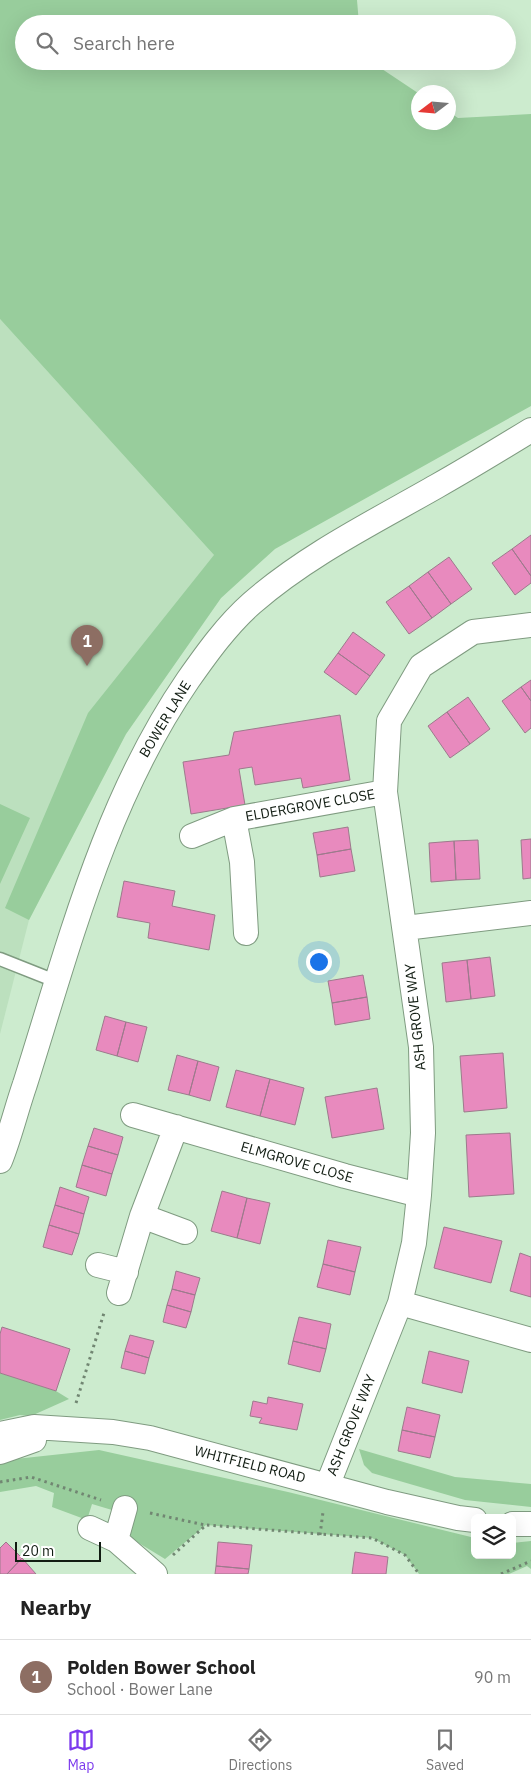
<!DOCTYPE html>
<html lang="en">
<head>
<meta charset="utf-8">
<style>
	body { margin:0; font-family:"IBM Plex Sans",sans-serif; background:#f6f6f6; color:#222 }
	.controls { position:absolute; right:15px; bottom:15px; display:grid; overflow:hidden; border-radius:8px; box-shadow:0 5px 20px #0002 }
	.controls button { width:45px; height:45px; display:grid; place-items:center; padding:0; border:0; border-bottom:1px solid #e0e0e0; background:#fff; color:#222; font:25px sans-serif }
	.compass { position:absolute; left:411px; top:85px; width:45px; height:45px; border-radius:50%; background:#fff; box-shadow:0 5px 20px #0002; rotate:254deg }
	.scale { position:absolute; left:15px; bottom:12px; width:86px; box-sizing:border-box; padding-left:5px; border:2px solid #111c12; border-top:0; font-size:14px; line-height:18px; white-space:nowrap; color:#111c12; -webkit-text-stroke:4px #fff; paint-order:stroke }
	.you { position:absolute; left:318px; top:961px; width:18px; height:18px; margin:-12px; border:4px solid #fff; border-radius:50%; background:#1a73e8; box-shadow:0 0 0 8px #1a73e833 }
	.badge { display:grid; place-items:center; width:32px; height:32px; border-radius:50%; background:#7c3aed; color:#fff; font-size:16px; font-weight:700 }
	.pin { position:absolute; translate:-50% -41px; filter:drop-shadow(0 1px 2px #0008) }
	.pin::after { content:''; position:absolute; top:26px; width:18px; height:15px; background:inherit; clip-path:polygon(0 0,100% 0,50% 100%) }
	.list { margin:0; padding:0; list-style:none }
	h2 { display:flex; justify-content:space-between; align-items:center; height:65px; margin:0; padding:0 20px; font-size:21px }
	h2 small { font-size:16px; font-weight:400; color:#767676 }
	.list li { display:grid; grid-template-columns:32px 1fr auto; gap:15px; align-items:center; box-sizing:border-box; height:75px; padding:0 20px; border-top:1px solid #e0e0e0 }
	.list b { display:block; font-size:19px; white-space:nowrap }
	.list p { margin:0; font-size:16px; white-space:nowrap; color:#767676 }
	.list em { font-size:16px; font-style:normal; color:#767676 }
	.icon { flex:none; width:28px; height:28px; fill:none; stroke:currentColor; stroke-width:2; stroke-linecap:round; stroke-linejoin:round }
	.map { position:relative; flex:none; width:531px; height:1574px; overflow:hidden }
	.search { position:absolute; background:#fff; box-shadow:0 5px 20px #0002; left:15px; right:15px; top:15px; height:55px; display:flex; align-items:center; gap:12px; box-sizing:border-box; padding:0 18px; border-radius:28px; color:#767676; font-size:19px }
	.sheet { height:140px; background:#fff }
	nav { display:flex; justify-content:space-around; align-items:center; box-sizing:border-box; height:70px; border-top:1px solid #e0e0e0; background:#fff; font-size:14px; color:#767676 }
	nav a { display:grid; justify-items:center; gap:2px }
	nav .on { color:#7c3aed }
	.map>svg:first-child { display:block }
</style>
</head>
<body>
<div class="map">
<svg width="531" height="1574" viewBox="0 0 531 1574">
	<rect width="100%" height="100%" fill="#ccebce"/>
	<!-- built -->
	<path fill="#bce0be" d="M0,319L214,555L240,580L221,598L126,734L29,920L0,1034Z"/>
	<!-- green -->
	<path fill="#98cd9c" d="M0,0H357L359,24H24V61H370L418,93V122H448L449,112L458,118L531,114V406L275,549L221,598L126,734L29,920L5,908L88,713L214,555L0,319Z
		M0,804L30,818L0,884Z
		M0,1373L56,1391L69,1399L31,1416L20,1415L0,1420Z
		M359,1449L455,1477L531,1484V1507L465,1500L372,1473L364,1465Z
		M99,1450L288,1492L475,1538V1555H512V1543L531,1541V1569L527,1566L509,1574H419L405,1555L372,1538L206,1525L165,1559L129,1537L132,1516L92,1504L87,1520L52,1507L54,1493L36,1486L0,1492V1464L6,1460Z"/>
	<!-- building -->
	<path fill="#e88abe" stroke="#9d7a8c" d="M531,535V576L512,549Z
		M512,549L531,576V583L515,595L492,563Z
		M449,557L472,589L451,604L428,572Z
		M428,572L451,604L432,618L409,586Z
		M409,586L432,618L409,634L386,602Z
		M353,632L385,655L370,676L338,653Z
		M338,653L370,676L356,695L324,672Z
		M531,680V701L521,687Z
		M521,687L531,701V728L525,733L502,701Z
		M468,697L490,729L470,744L447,712Z
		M447,712L470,744L450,758L428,726Z
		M340,715L350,780L303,788L301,778L255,785L252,767L239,769L245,805L191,814L183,762L229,755L234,732Z
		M348,827L351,849L317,855L313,833Z
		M531,839V878L523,879L521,840Z
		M478,840L480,879L456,880L454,841Z
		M454,841L456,880L431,882L429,843Z
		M351,849L355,871L320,877L317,855Z
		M124,881L175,891L172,906L215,915L209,950L148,938L150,923L117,917Z
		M490,957L495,996L471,999L467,960Z
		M467,960L471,999L446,1002L442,963Z
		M363,975L367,997L332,1003L328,981Z
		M367,997L370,1019L335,1025L332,1003Z
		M105,1016L126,1022L117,1056L96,1050Z
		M126,1022L147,1027L138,1062L117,1056Z
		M503,1053L507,1108L464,1112L460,1056Z
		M177,1055L198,1061L189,1095L168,1090Z
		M198,1061L219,1067L210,1101L189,1095Z
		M236,1070L270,1079L260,1116L226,1107Z
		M270,1079L304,1088L295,1125L260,1116Z
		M377,1088L384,1129L332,1138L325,1097Z
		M94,1128L123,1137L118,1155L88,1146Z
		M510,1133L514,1194L469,1197L466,1135Z
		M88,1146L118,1155L112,1174L82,1165Z
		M82,1165L112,1174L106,1196L76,1187Z
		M60,1187L89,1197L84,1214L55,1205Z
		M222,1191L247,1198L237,1238L211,1231Z
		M247,1198L270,1203L260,1244L237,1238Z
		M55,1205L84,1214L79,1234L49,1225Z
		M49,1225L79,1234L72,1255L43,1247Z
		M444,1227L502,1241L491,1283L434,1268Z
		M328,1240L361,1247L355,1272L323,1264Z
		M520,1253L531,1257V1297L510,1291Z
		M323,1264L355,1272L350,1295L317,1287Z
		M176,1271L200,1278L195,1295L172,1289Z
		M172,1289L195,1295L191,1312L167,1305Z
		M167,1305L191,1312L186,1328L163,1322Z
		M299,1317L331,1324L326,1349L293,1341Z
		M2,1327L70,1349L56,1391L0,1373V1334Z
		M130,1335L154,1341L149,1358L125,1351Z
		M293,1341L326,1349L320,1372L288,1364Z
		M125,1351L149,1358L145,1374L121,1368Z
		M429,1351L469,1361L462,1393L422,1383Z
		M268,1397L303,1404L297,1430L259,1423L262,1418L250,1416L253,1401L267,1404Z
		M407,1407L440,1415L435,1437L402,1430Z
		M402,1430L435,1437L430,1458L398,1451Z
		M6,1542L22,1558L7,1574H0V1548Z
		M218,1542L252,1545L249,1569L216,1566Z
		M355,1552L388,1557L386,1574H352Z
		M22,1558L36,1574H7Z
		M216,1566L249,1569L248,1574H215Z"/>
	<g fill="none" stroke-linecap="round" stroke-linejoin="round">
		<!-- lane casing -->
		<g stroke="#7f9b80" stroke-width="15">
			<path id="lane" d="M0,959L58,982"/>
		</g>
		<!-- street casing -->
		<g stroke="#7f9b80" stroke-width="26">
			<path id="street" d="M234,819L242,862L246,933
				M192,836L234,819L385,792
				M405,928L531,913
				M133,1115L345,1176L419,1195
				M0,1161C10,1136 16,1110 25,1084C69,945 105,801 188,680C207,653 227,625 252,603C307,555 374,522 437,486C469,468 500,449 531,430
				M142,1216L185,1232
				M98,1265L126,1272
				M119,1293L142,1216L176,1127
				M400,1303L531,1340
				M0,1434L34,1427L113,1432L150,1438L387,1502L458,1518L475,1520
				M0,1452L34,1440
				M328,1484L400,1303L414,1243L419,1195L423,1133L421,1047L385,792L389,721L421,666L473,632L531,625
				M512,1524H531
				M90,1528L116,1540L155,1574
				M116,1540L125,1508"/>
		</g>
		<!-- path -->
		<path stroke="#718672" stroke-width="3" stroke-dasharray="2.5 4" stroke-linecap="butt" d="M76,1403L104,1313
			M0,1482L31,1477L101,1500
			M150,1513L205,1525
			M320,1535L323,1512
			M173,1555L206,1525L372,1538L405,1555L419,1574
			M501,1574L531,1561"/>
		<!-- lane -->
		<use href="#lane" stroke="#fff" stroke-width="12"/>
		<!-- street -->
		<use href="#street" stroke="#fff" stroke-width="24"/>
	</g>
	<g text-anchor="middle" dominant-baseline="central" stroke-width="5" stroke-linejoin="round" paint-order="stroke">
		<!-- street labels -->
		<g font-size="14" fill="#111c12" stroke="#fff">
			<text transform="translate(165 719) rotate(-59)">BOWER LANE</text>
			<text transform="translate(310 805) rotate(-10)">ELDERGROVE CLOSE</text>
			<text transform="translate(415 1017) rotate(-96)">ASH GROVE WAY</text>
			<text transform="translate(297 1162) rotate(16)">ELMGROVE CLOSE</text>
			<text transform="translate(351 1425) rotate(-68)">ASH GROVE WAY</text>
			<text transform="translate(250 1464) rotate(14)">WHITFIELD ROAD</text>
		</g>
	</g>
</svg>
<div class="controls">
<button><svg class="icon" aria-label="layers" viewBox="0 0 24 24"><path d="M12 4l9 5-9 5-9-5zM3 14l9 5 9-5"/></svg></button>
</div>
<svg class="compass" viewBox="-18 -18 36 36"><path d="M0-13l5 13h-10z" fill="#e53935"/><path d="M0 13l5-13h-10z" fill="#767676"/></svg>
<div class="scale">20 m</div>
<div class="you"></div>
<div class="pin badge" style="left:87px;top:666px;background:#8d6e63">1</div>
<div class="search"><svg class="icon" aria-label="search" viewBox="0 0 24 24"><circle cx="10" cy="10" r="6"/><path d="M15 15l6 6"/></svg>Search here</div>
</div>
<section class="sheet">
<h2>Nearby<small></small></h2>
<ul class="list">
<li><span class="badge" style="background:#8d6e63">1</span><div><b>Polden Bower School</b><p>School · Bower Lane</p></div><em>90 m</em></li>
</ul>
</section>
<nav>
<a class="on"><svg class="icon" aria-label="map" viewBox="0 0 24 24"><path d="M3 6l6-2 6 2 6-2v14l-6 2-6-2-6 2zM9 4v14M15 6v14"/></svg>Map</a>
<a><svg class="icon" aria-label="directions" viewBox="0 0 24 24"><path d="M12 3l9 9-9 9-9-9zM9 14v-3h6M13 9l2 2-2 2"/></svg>Directions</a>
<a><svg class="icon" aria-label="saved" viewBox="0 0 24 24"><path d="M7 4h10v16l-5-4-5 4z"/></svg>Saved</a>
</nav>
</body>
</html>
